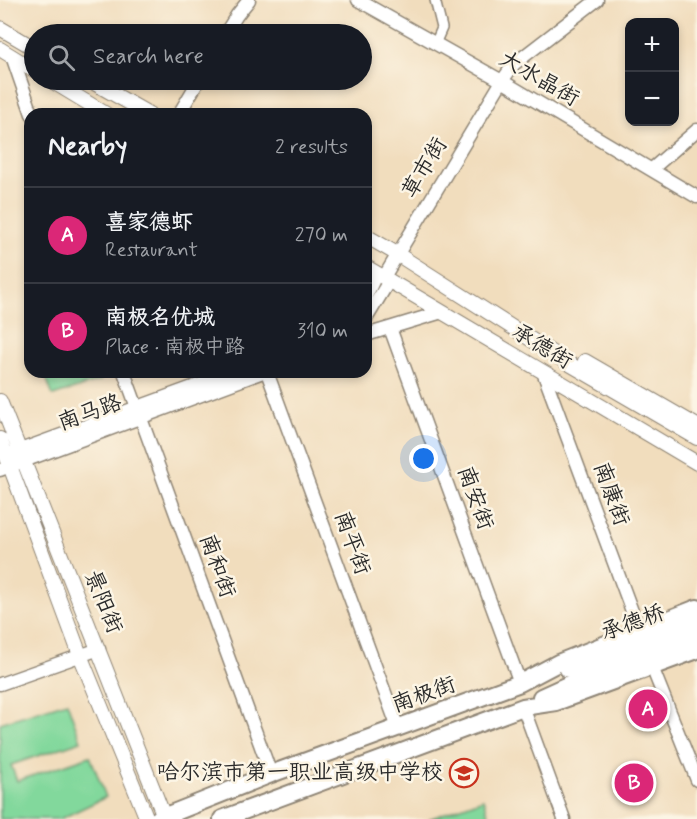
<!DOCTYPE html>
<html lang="en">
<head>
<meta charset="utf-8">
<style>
	body { margin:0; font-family:Mynerve,"LXGW WenKai TC",sans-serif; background:#242831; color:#f1f3f6 }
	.controls { position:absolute; right:18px; top:18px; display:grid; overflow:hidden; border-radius:12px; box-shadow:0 3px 9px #0003 }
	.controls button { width:54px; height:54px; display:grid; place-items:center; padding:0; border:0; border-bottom:2px solid #363941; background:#171b24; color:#f1f3f6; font:30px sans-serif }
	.you { position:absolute; left:424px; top:459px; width:21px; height:21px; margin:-15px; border:4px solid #fff; border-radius:50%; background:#1a73e8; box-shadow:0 0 0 9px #1a73e833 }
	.badge { display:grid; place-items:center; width:39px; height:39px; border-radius:50%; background:#db2777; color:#fff; font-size:20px; font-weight:700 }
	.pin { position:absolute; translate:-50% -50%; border:3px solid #fff; box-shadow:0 2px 6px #0006 }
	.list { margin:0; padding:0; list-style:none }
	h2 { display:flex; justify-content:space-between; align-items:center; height:78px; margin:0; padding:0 24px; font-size:26px }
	h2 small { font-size:20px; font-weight:400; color:#9ea1a6 }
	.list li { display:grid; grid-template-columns:39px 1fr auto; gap:18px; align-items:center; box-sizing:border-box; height:96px; padding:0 24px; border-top:2px solid #363941 }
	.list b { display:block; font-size:22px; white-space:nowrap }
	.list p { margin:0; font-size:20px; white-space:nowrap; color:#9ea1a6 }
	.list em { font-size:20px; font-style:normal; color:#9ea1a6 }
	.icon { flex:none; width:33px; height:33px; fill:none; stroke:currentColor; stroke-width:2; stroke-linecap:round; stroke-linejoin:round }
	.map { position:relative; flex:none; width:697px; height:819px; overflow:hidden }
	.search { position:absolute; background:#171b24; box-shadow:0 3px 9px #0003; left:24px; top:24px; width:348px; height:66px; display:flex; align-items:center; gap:15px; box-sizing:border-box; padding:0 21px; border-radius:33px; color:#9ea1a6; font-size:22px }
	.panel { position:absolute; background:#171b24; box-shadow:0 3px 9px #0003; left:24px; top:108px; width:348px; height:270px; border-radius:18px }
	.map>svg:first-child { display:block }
</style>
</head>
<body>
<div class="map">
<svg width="697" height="819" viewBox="0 0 697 819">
	<rect width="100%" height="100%" fill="#fcf5e5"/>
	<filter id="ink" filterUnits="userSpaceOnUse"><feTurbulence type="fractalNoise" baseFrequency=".0167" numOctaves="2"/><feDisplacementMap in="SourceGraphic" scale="12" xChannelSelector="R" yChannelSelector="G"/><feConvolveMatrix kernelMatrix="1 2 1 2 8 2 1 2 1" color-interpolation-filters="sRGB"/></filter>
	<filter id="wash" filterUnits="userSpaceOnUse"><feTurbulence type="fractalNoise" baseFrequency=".008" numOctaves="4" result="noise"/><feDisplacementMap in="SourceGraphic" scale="24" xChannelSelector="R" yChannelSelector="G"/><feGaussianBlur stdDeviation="1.35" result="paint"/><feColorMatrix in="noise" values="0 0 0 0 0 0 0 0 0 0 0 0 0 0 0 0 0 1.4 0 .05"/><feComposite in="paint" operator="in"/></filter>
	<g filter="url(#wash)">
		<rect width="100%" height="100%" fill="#f1ddbd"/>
		<!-- green -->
		<path fill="#82d89c" stroke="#568264" stroke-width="1.5" d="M44,372H98L101,380L53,396Z
			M67,702L81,741L11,765L17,781L90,756L106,797L60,819H0V723Z
			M483,799L490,819H429Z"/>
	</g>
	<g filter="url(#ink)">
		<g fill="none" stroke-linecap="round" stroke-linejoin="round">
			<!-- street casing -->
			<g stroke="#8e8474" stroke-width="12">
				<path id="street" d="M435,44L442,28L435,0"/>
			</g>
			<!-- secondary casing -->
			<g stroke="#8e8474" stroke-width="15">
				<path id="secondary" d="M358,0L502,81L697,197
					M225,34L237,15L249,0
					M12,56L32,114
					M179,114L199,80
					M652,169L697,130
					M384,277L502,81L514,64L597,0
					M366,296L377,273
					M366,319L389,281
					M390,328L520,683
					M366,335L442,312
					M124,372L271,774
					M267,372L398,728
					M543,372L639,630
					M12,453L234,372
					M0,470L263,372
					M652,667L697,780
					M0,684L99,649
					M523,707L564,819"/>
			</g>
			<!-- primary casing -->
			<g stroke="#8e8474" stroke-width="16">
				<path id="primary" d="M0,28L34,48
					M0,49L34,70
					M50,80L106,114
					M89,80L149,114
					M366,236L397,254L568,363L697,438
					M366,267L697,463
					M585,361L697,426
					M0,401L165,819
					M0,439L80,655L147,819"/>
			</g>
			<!-- highway casing -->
			<g stroke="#8e8474" stroke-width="20">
				<path id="highway" d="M568,669L697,623
					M541,697L585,677L697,636
					M158,819L271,774L520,683L558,663L697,608
					M222,819L523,707L556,702L697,650"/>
			</g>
			<!-- street -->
			<use href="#street" stroke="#fff" stroke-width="9"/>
			<!-- secondary -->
			<use href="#secondary" stroke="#fff" stroke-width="12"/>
			<!-- primary -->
			<use href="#primary" stroke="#fff" stroke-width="14"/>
			<!-- highway -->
			<use href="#highway" stroke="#fff" stroke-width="16"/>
		</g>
	</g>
	<!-- icons -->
	<defs>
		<g id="school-ring" transform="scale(1.5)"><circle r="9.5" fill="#fcf5e5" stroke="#c8321e" stroke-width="1.5"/><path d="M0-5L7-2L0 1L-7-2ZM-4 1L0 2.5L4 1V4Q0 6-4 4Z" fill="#c8321e"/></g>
	</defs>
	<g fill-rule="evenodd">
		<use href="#school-ring" x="464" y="773"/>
	</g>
	<g text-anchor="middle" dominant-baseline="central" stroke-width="5" stroke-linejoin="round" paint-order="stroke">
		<!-- street labels -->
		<g font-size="22" fill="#2b2b2b" stroke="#fcf5e5">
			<text transform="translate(539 79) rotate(30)">大水晶街</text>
			<text transform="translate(425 168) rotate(-59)">草市街</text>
			<text transform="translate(542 347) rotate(31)">承德街</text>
			<text transform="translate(90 413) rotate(-20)">南马路</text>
			<text transform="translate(611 494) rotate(70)">南康街</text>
			<text transform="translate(475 498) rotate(70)">南安街</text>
			<text transform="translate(352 543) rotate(70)">南平街</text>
			<text transform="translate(217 566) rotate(70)">南和街</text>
			<text transform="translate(103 602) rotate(68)">景阳街</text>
			<text transform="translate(633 623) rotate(-20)">承德桥</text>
			<text transform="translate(424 695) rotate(-20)">南极街</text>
		</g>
		<!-- poi labels -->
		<g font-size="22" fill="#2b2b2b" stroke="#fcf5e5" text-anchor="end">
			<text x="443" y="773">哈尔滨市第一职业高级中学校</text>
		</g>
	</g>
</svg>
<div class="controls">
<button>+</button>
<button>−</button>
</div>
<div class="you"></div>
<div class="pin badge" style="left:648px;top:709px">A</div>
<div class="pin badge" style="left:634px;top:783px">B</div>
<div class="search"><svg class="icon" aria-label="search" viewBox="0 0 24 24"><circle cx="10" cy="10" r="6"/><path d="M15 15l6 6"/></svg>Search here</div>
<section class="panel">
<h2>Nearby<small>2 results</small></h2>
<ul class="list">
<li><span class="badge">A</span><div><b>喜家德虾</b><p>Restaurant</p></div><em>270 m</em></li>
<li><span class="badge">B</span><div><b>南极名优城</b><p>Place · 南极中路</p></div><em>310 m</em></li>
</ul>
</section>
</div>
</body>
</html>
